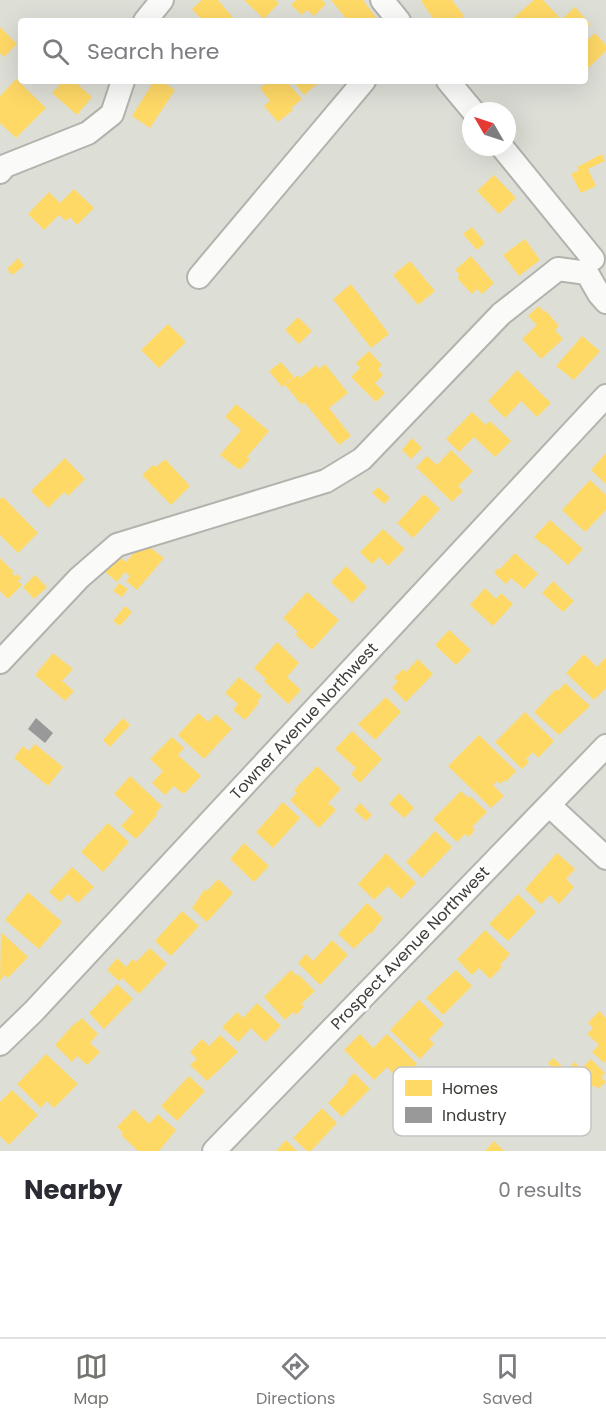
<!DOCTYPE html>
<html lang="en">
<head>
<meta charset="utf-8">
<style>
	body { margin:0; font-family:Poppins,sans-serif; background:#f2f2f3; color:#2b2b33 }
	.compass { position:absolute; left:462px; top:102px; width:54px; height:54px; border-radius:50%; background:#fff; box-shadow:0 6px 24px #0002; rotate:309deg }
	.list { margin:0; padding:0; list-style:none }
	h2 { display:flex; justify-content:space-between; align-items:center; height:78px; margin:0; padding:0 24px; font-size:26px }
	h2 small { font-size:20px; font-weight:400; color:#7c7c81 }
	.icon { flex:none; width:33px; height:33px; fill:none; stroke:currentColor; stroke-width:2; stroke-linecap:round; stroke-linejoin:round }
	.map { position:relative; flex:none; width:606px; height:1151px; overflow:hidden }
	.search { position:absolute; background:#fff; box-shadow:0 6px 24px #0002; left:18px; right:18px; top:18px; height:66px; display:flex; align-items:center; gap:15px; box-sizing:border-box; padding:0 21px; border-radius:6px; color:#7c7c81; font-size:22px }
	.sheet { height:186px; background:#fff }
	nav { display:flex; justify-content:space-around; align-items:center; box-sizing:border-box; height:84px; border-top:2px solid #e1e1e2; background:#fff; font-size:16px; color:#7c7c81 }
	nav a { display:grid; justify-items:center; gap:3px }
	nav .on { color:#74756e }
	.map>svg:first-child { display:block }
</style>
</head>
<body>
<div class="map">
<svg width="606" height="1151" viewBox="0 0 606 1151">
	<rect width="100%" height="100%" fill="#ddded6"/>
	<!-- homes -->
	<path fill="#ffd966" d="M202,0H218L234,19L232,21H203L192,9Z
		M244,0H275L279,3L264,19Z
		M296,0H322L326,4L314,16L307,10L302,15L291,5Z
		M331,0H363L377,19L375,21H348Z
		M422,0H452L464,16L458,21H435L421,1Z
		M534,0H543L559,17L554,21H510Z
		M575,7L590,24L585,29V21H560Z
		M0,27L17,44L4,57L0,53Z
		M595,33L606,45V51L585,71V42Z
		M16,79L46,108L16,138L0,123V96Z
		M63,81H74L92,97L77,115L52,93Z
		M154,81H161L175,90L150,128L132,116Z
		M269,81H286L302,99L291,108L293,110L278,122L264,106L270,101L260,88Z
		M293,81H318L319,82L304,95Z
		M602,154L605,161L588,169L596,186L581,193L571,174L579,170L577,167Z
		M494,175L516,198L499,214L477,191Z
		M74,189L94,208L77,225L70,217L66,221L59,215L44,230L28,214L49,192L60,203Z
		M472,227L485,243L477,250L463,234Z
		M525,239L540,260L519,276L503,255Z
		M471,256L494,283L482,294L477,289L472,294L457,278L460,275L455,270Z
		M18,258L24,266L12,275L7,269Z
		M410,261L435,291L418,305L393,275Z
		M351,284L389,334L371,348L333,299Z
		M539,306L544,312L545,310L559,326L555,330L563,339L541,359L522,339L537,325L528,316Z
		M298,317L312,331L299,344L285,330Z
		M168,324L186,342L159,368L141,350Z
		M582,336L600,351L574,380L556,366Z
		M369,351L382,365L378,369L383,375L375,383L385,393L376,402L351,377L360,368L356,363Z
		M281,362L294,377L282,387L269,371Z
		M325,364L348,393L329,408L351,436L339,445L305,403L301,404L285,385L298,375L300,378L316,365L319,369Z
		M517,370L551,403L537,417L521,401L505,418L488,401Z
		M236,404L269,431L247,457L250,459L241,469L239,468L238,469L220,455L241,430L225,417Z
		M472,412L486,425L490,421L511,441L495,457L474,437L459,452L446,439Z
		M412,438L422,448L411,459L402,450Z
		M451,450L473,471L458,486L463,491L452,502L416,467L427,456L437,465Z
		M606,453V484L591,470Z
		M65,458L85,479L68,496L64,492L48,508L31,491Z
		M165,459L190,486L171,505L142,475L153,465L156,467Z
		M590,480L606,495V510L585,532L562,510Z
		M378,487L390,498L384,504L372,493Z
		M424,494L440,509L413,538L397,523Z
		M3,497L38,533L18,553L0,535V499Z
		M550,520L583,549L568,565L544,544L543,545L534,537Z
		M383,529L405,549L388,566L379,557L372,564L360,552Z
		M143,542L164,558L137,590L126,581L130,576L125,572L117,582L104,571L117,555L126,562Z
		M515,553L538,574L524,589L511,578L506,584L494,573L498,568L500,569Z
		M0,558L14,572L12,573L15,576L17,574L21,578L18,581L22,585L8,599L0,591Z
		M346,566L367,587L352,603L331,582Z
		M35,575L47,587L34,599L23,587Z
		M553,581L574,601L563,612L542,593Z
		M119,583L128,589L122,597L113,591Z
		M485,588L496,599L501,593L513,604L493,626L470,605Z
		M307,592L339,620L312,650L295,634L298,632L283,618Z
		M125,606L132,612L120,626L113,621Z
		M449,630L471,650L456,665L435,645Z
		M277,642L299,663L287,677L301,690L288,704L264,681L266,679L254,668Z
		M53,653L73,669L62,681L74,691L65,701L35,675Z
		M584,654L597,667L606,657V688L594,700L566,673Z
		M418,659L433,674L406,702L392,688L398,681L394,678L403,669L406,672Z
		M239,677L262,696L257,702L259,703L245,720L233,710L238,704L225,693Z
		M565,683L590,706L559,735L534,712L556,689L558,691Z
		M386,697L401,712L375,740L358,724Z
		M525,712L554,741L538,758L533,752L526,759L529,762L522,769L495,742Z
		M198,713L208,722L216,714L232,729L204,759L178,735Z
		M123,718L130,725L110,747L103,740Z
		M352,731L382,759L360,783L351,774L356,768L335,749Z
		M479,735L516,771L506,782L504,780L500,784L497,781L493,785L504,796L491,808L448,766Z
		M172,737L184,748L178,755L201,776L185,793H182L174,786L165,795L152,783L163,771L150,759Z
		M35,744L63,767L48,786L14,758L23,746L29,751Z
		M317,766L341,789L328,803L336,810L319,828L290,800L297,793L294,790Z
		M130,776L162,806L156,813L157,815L136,839L121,826L134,812L114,794Z
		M461,791L468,798L470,796L487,812L472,827L475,830L469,837L465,834L457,842L433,819Z
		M399,793L414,808L404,818L389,804Z
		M283,802L300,818L273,848L256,832Z
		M360,803L372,815L366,821L354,810Z
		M108,823L129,842L103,872L81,852Z
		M435,831L452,847L422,878L406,862Z
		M244,843L269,866L254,882L230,859Z
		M386,853L416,883L401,899L388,886L374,900L358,884Z
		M557,853L575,869L566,879L574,887L559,904L550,895L541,904L525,889Z
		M72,867L94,887L78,903L68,894L60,902L49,892Z
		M218,879L233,893L207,922L192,908L205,889L207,891Z
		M28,892L62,922L39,949L5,920Z
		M518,894L536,912L508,941L489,924Z
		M367,903L383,918L371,934L369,933L354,949L338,934Z
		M182,911L199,926L171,956L155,941Z
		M485,930L510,954L500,965L502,967L490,979L479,968L472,975L457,959Z
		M1,932L28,957L8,978L5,975L0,981Z
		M332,940L348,955L320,985L298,963L306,954L313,961Z
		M150,948L167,964L139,994L122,978L119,981L107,970L117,958L126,967L133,959L136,962Z
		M291,970L297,976L298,974L315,991L301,1004L304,1006L296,1015L293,1012L285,1020L264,997Z
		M456,970L472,986L443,1015L426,998Z
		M117,984L133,999L104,1029L89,1013Z
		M419,1000L444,1024L429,1039L434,1044L420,1059L390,1030Z
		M257,1003L281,1026L265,1042L251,1028L238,1042L222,1027L237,1012L243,1018Z
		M599,1011L606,1018V1061L604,1063L592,1052L599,1045L587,1034L593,1028L588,1023Z
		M82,1018L98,1034L90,1043L100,1052L87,1065L77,1056L72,1062L55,1045L71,1027Z
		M360,1034L373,1048L387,1034L417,1064L400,1080L387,1067L374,1080L344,1050Z
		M220,1035L238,1052L207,1081L190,1065L197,1059L190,1052L202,1039L209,1046Z
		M46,1054L78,1084L54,1108L47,1101L41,1108L17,1084Z
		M553,1058L565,1069L560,1075L548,1063Z
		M591,1059L605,1073L601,1077L606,1082L598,1089L594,1085L591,1088L576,1073L573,1076L567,1070L575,1062L581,1069Z
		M354,1073L370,1089L342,1117L328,1103L348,1082L347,1080Z
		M189,1076L205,1091L177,1121L161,1106Z
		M481,1089L510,1116L491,1137L462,1109Z
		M12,1090L38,1115L9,1145L0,1136V1102Z
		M400,1091L409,1100L414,1096L418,1101L406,1113L392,1099Z
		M322,1108L337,1123L311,1151H307L293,1138Z
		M134,1109L149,1124L158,1114L176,1130L159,1151H138L121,1135L123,1133L117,1127Z
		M286,1140L297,1151H276Z
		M494,1141L504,1151H485Z"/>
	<!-- industry -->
	<path fill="#999" d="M36,718L53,733L45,743L28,729Z"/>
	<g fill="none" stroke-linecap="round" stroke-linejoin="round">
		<!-- minor casing -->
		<g stroke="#b2b3ad" stroke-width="26">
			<path id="minor" d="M382,0L399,21
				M145,21L162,0
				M448,81L473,111
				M502,147L593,259
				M0,172L5,166L88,133L112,114L123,81
				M587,273L599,294L606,302
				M199,277L364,81
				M0,662L79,578L117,545L326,481L362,459L501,314L558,269L587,273
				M549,805L606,858
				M0,1044L34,1011L606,396
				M214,1151L606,746"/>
		</g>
		<!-- minor -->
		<use href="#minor" stroke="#fafaf9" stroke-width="22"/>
	</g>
	<g text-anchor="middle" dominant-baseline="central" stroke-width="6" stroke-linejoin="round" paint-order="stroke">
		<!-- street labels -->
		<g font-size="16" fill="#3b3c36" stroke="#fff">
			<text transform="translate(304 721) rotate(-47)">Towner Avenue Northwest</text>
			<text transform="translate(410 948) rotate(-46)">Prospect Avenue Northwest</text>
		</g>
	</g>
	<!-- legend -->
	<rect x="393" y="1067" width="198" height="69" rx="9" fill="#fff" stroke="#c4c4c3" stroke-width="1.5"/>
	<rect x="405" y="1080" width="27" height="16" fill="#ffd966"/>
	<rect x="405" y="1107" width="27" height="16" fill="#999"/>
	<g font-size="16" fill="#3b3c36">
		<text x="442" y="1094">Homes</text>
		<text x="442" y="1121">Industry</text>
	</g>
</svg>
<svg class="compass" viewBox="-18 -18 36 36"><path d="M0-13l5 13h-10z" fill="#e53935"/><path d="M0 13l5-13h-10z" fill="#7c7c81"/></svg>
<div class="search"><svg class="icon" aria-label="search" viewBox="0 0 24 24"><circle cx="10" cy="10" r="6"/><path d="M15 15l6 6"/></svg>Search here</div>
</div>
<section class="sheet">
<h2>Nearby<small>0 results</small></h2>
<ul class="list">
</ul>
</section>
<nav>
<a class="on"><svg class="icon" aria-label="map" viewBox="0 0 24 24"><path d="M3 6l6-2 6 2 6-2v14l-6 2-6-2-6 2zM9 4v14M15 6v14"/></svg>Map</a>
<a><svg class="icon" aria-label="directions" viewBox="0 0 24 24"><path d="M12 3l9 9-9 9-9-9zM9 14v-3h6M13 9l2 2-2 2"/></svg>Directions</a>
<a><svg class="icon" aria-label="saved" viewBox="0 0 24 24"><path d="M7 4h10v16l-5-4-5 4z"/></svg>Saved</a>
</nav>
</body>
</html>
